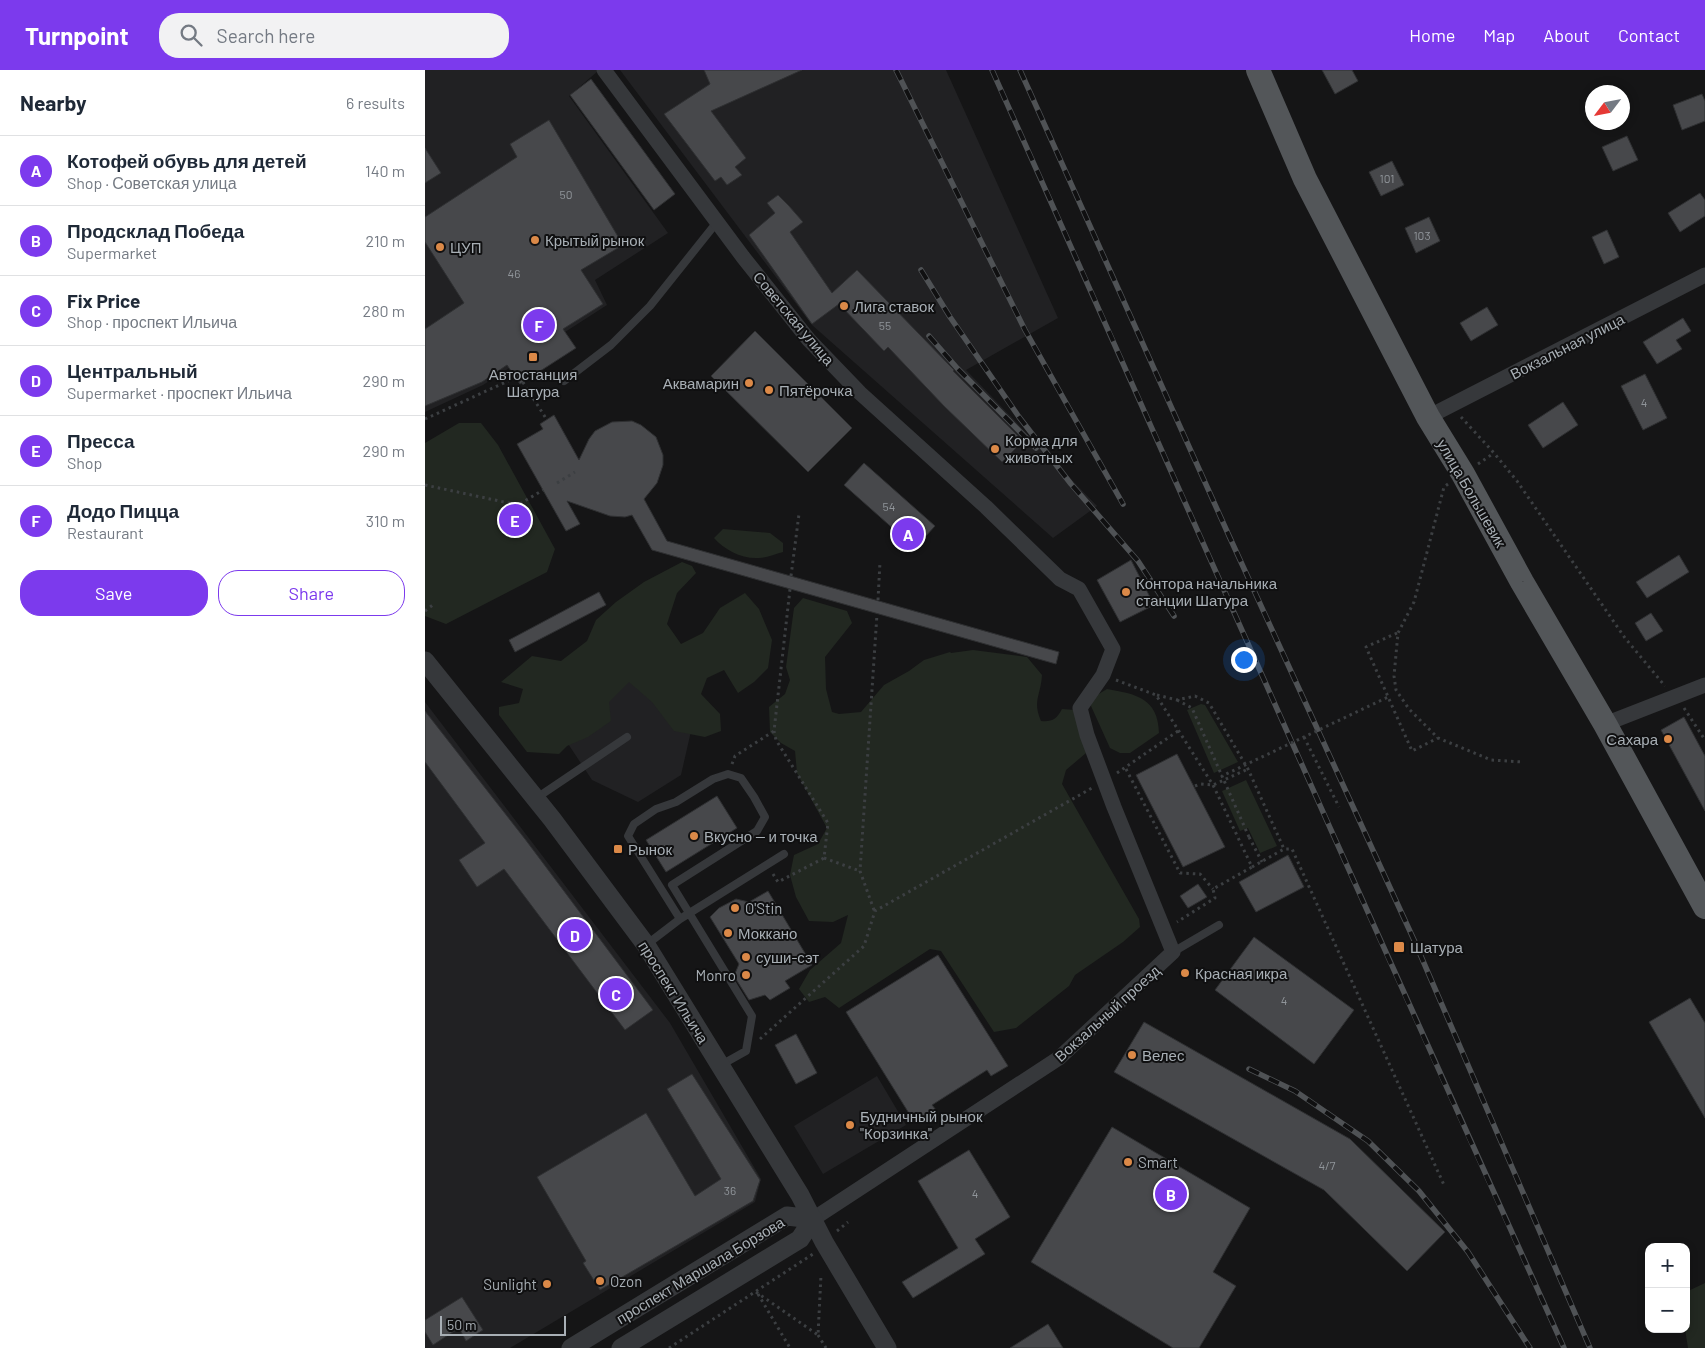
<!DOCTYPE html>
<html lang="en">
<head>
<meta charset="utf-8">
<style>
	body { margin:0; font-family:Barlow,sans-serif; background:#f2f2f3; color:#1f2937 }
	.controls { position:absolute; right:15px; bottom:15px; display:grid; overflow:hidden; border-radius:10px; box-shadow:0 2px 8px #0003 }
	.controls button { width:45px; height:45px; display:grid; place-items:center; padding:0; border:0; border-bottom:1px solid #e0e1e3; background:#fff; color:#1f2937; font:25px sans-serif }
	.compass { position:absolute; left:1160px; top:15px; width:45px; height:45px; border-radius:50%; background:#fff; box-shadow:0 2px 8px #0003; rotate:238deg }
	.scale { position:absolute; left:15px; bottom:12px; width:126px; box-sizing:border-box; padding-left:5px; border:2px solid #a8afb5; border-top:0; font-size:14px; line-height:18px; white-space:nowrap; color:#a8afb5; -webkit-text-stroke:4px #101011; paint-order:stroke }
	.you { position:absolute; left:818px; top:589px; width:18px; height:18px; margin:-12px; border:4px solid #fff; border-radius:50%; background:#1a73e8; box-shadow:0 0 0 8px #1a73e833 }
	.badge { display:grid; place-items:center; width:32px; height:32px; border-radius:50%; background:#7c3aed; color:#fff; font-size:16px; font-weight:700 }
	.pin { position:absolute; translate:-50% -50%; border:2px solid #fff; box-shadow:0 1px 5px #0006 }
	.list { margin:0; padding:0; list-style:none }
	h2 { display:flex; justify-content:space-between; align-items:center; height:65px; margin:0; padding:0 20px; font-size:21px }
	h2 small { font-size:16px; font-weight:400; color:#747a83 }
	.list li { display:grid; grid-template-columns:32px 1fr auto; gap:15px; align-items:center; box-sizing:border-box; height:70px; padding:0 20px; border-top:1px solid #e0e1e3 }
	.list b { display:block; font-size:19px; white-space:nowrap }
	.list p { margin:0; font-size:16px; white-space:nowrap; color:#747a83 }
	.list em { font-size:16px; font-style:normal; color:#747a83 }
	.actions { display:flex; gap:10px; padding:15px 20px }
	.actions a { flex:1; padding:11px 0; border:1px solid #7c3aed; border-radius:20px; text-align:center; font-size:18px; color:#7c3aed }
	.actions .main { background:#7c3aed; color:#fff }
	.icon { flex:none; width:28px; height:28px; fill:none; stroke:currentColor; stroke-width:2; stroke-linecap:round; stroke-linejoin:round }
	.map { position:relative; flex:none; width:1280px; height:1278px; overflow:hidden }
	header { display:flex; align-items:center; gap:30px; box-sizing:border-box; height:70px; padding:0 25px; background:#7c3aed; color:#fff }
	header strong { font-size:24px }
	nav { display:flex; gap:28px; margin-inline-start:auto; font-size:18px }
	.search { width:350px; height:45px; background:#f2f2f3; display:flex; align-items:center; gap:12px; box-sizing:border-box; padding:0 18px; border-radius:20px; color:#747a83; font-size:19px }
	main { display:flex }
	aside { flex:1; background:#fff }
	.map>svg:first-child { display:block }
</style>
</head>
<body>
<header>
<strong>Turnpoint</strong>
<div class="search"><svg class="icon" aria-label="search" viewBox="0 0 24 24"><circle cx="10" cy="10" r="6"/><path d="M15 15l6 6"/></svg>Search here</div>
<nav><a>Home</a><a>Map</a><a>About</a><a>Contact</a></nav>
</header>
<main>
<aside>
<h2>Nearby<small>6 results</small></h2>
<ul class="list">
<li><span class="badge">A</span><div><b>Котофей обувь для детей</b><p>Shop · Советская улица</p></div><em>140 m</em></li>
<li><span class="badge">B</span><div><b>Продсклад Победа</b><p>Supermarket</p></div><em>210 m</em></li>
<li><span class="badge">C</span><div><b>Fix Price</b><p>Shop · проспект Ильича</p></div><em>280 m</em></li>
<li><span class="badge">D</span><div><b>Центральный</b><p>Supermarket · проспект Ильича</p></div><em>290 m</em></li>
<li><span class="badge">E</span><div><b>Пресса</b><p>Shop</p></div><em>290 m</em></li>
<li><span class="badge">F</span><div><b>Додо Пицца</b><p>Restaurant</p></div><em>310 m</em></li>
</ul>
<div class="actions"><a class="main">Save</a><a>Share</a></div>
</aside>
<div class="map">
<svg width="1280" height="1278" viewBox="0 0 1280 1278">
	<rect width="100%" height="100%" fill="#151516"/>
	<!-- built -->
	<path fill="#212123" d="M0,0H172L173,1L144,26L243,163L170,210L182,235L58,315L0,342Z
		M195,0H521L633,248L541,300L672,436L628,468L387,255Z
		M180,570L269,648L256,705L213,732L167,710L128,651Z
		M0,632L245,953L336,1109L330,1132L85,1278H0Z
		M452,1006L481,1055L398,1104L369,1056Z"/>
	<!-- green -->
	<path fill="#222821" d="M34,353H56L73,375L130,479L122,502L21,554L0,546V373Z
		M298,459L345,463L358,473V482C350,484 342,488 334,488C316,489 300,480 289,468Z
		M257,492L267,496L271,503L252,523L242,554L256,574L278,563L295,538L320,523L334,539L347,570L343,598L329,612L313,623L299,600L282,608L276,624L295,644L296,661L280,667L249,661L227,632L204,612L184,632L186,651L163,667L142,676L134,684L102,682L74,645V637L94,633L98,619L76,612L107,586L136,591L162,571L171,550L191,532L219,512Z
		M378,528L422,541L427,553L400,587L401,619L407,642L414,644L436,642L459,615L484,601L499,590L525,582L526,583L548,580L602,587L617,605C616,625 607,631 616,651C627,652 632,649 637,639L650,640L661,683L641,700L637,714L714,849L715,857L698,872L650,905L644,916L591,958L569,962L516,881L505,879L414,938L400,927L384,932L374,919L385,900L416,873L423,845L408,852L384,851L371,827L365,805L369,785L393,774L402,758L372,703L370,681L356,673L345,662L344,637L360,624L365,610L361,597L369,538Z
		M682,619C711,624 733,628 734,663L705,683H695L685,678L666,636L667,628Z
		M776,634L780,635L813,692L789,703L762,640Z
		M821,710L852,776L835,783L823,758L815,761L797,721Z
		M1280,1213V1278H1263L1260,1259H1261V1222Z"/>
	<!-- building -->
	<path fill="#47484b" stroke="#2f3032" d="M279,0H377L286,41L321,88L310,97L317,105L302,115L296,107L290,111L239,44L285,14Z
		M897,0H927L933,11L910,24Z
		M166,9L250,124L229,140L145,25Z
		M1277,24L1280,31V51L1257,60L1248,35Z
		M124,50L198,175L156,200L178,234L138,259L151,278L95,314L82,295L57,312L0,336V259L39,233L0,172V147L92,87L85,74Z
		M1202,66L1213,90L1188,101L1177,77Z
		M0,78L16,103L0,113Z
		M967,91L979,115L956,126L944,102Z
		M1275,123L1280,130V146L1255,162L1243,143Z
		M353,125L364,136L378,152L365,162L407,223L432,200L529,300L528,301L598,371L577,392L519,336L463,277L459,281L414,234L387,254L324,165L350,143L342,133Z
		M1004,147L1015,171L991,183L980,158Z
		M1182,160L1194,187L1179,194L1167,167Z
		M1062,237L1073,255L1046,271L1035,253Z
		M1258,248L1266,261L1251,270L1257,279L1232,294L1218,272Z
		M330,261L427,358L383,402L286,306Z
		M1220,304L1242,348L1218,360L1196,316Z
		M1138,332L1153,355L1118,378L1103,355Z
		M129,345L154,390L164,369L170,361L187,352L207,351L216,355L231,367L238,385V395L232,413L219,429L242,471L634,582L631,594L227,480L207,445L200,447L185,446L142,431L155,454L141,461L92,374L118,359L115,354Z
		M439,393L510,456L490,478L419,415Z
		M1254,485L1264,502L1222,528L1211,512Z
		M706,490L729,535L695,552L672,510Z
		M174,522L181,535L90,582L84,570Z
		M1226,543L1238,561L1221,571L1210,553Z
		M0,641L100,769L228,940L200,960L79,799L52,817L34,790L60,773L0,692Z
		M1259,647L1280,686V741L1236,660Z
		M752,684L800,777L758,797L711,705Z
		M292,726L312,758L241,802L221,770Z
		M863,785L879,817L831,842L814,812Z
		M773,814L782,827L763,838L755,826Z
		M343,821L387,895L360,911L365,918L345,930L340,925L324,930L309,906L314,894L285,847L294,838L311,829L324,832Z
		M829,867L929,940L889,994L790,920Z
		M513,885L583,996L566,1006L562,1000L507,1035L511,1040L490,1053L421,942Z
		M1265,928L1280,953V1048L1224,952Z
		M719,952L925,1069L1020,1162L982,1201L899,1120L689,1002Z
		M371,964L392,1003L371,1014L350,975Z
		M267,1004L335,1110L328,1131L175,1220L158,1193L161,1191L112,1107L221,1043L270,1126L296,1109L242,1019Z
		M687,1057L825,1138L788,1202L811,1216L774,1278H748L606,1192Z
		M544,1080L585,1147L550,1169L560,1184L488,1228L477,1212L533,1178L493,1111Z
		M37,1227L58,1260L41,1271L34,1258L8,1275L0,1262V1250Z
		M623,1254L638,1278H585Z"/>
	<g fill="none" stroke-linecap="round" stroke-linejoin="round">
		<!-- path -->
		<path stroke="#3c3f42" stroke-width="3" stroke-dasharray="2.5 4" stroke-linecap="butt" d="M1036,347L1069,383L1092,411L1200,568L1240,616
			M0,349L94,306L122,350
			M1053,394L1069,383
			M132,413L150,402
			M1023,414L1019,417L989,532L973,563L969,606L971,620L984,639L1013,668L1066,690L1097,692
			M0,415L93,435L118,420
			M366,506L374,444
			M453,530L455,492
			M0,541L9,534
			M972,563L941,577L987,681L1013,668
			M691,610L731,625L788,715L827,797L788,819L790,828L752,852
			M732,625L752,630L770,626L784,633L823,699L859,779
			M752,630L767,638L797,706
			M1259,638L1280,670
			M879,667L914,737
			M307,694L310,686L349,661L365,519
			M701,699L755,803L775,804L788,819
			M692,703L753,661
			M770,716L775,714L788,715L823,699
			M824,767L837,792
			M399,788L435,801
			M827,797L859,779H867L1019,1115
			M348,804L353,812L399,788L403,753L351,670L349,661
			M449,840L435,801L452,544
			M335,969L439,876L450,841L667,718
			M412,1161L423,1152
			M331,1222L393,1265L396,1205
			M333,1224L365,1278
			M393,1265L401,1278
			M244,1278L388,1184"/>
		<!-- service -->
		<path stroke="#36383b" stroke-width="8" d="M139,311L186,275L225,236L292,152
			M110,729L202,667
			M255,849L203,766L209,754L231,739L251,732L288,709L303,704L316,708L329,727L340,747L332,761L247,815L327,946L321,981L296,995
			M221,875L255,849L359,784
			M748,882L794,855"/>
		<!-- minor -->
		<path stroke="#36383b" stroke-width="15" d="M179,0L318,187L384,270L435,323L561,437L635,509L654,519L688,579L678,605L655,638L662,665L689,737L748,882L634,988L388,1149
			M1003,347L1280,205
			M1180,654L1280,615"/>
		<!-- tertiary -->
		<path stroke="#36383b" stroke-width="19" d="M0,591L127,749L221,875L375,1125L399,1172L462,1278
			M146,1278L362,1146L388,1149
			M196,1278L375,1169L388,1149"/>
		<!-- primary -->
		<path stroke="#535659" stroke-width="24" d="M833,0L880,109L1003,347L1038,404L1097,512L1180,654L1280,837"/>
		<!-- rail casing -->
		<g stroke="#4f5255" stroke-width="5.5">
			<path id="rail" d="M471,0L600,260L698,434
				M567,0C758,426 946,853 1139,1278
				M595,0L805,468L989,870L1165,1278
				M496,200L525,247L594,347L646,414L713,491L749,546
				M504,266L532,298L611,378
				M824,999L870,1021L943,1071L994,1121L1043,1182L1105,1278"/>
		</g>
		<!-- rail -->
		<use href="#rail" stroke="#101011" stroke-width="4" stroke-dasharray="11" stroke-linecap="butt"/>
		<!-- path-bridge -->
		<path stroke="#3c3f42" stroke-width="3" stroke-dasharray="2.5 4" stroke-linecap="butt" d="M824,767L797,706L963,627"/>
	</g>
	<!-- markers -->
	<g fill="#db8948" stroke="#101011" stroke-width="2">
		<circle cx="110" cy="170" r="5"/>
		<circle cx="15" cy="177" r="5"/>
		<circle cx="419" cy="236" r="5"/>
		<rect x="103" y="282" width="10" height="10" rx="2.5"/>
		<circle cx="324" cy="313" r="5"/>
		<circle cx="344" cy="320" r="5"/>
		<circle cx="570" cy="379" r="5"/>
		<circle cx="701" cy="522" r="5"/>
		<circle cx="1243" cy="669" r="5"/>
		<circle cx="269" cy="766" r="5"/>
		<rect x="188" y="774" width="10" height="10" rx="2.5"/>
		<circle cx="310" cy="838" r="5"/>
		<circle cx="303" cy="863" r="5"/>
		<rect x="968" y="871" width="12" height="12" rx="2.5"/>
		<circle cx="321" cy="887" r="5"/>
		<circle cx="760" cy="903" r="5"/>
		<circle cx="321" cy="905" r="5"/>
		<circle cx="707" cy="985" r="5"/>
		<circle cx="425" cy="1055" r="5"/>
		<circle cx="703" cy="1092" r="5"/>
		<circle cx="175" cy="1211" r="5"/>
		<circle cx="122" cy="1214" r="5"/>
	</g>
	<g text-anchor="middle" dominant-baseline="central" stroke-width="4" stroke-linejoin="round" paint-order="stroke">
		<!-- number labels -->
		<g font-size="12" fill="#90959a">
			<text x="962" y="108">101</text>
			<text x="141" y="124">50</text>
			<text x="997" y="165">103</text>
			<text x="89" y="203">46</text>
			<text x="460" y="255">55</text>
			<text x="1219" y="332">4</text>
			<text x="464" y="436">54</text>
			<text x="859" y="930">4</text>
			<text x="902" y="1095">4/7</text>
			<text x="305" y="1120">36</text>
			<text x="550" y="1123">4</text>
		</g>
		<!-- poi labels -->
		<g font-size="15" fill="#a8afb5" stroke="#101011" text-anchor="start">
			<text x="120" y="170">Крытый рынок</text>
			<text x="25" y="177">ЦУП</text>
			<text x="429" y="236">Лига ставок</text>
			<text x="108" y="304" text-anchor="middle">Автостанция<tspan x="108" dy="17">Шатура</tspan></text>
			<text x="314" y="313" text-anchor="end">Аквамарин</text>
			<text x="354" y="320">Пятёрочка</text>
			<text x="580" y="370">Корма для<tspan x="580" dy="17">животных</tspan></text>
			<text x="711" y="513">Контора начальника<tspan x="711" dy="17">станции Шатура</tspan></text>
			<text x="1233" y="669" text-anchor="end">Сахара</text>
			<text x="279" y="766">Вкусно — и точка</text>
			<text x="203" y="779">Рынок</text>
			<text x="320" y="838">O'Stin</text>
			<text x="313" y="863">Моккано</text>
			<text x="985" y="877">Шатура</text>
			<text x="331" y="887">суши-сэт</text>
			<text x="770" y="903">Красная икра</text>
			<text x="311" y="905" text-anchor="end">Monro</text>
			<text x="717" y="985">Велес</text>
			<text x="435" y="1046">Будничный рынок<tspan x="435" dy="17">"Корзинка"</tspan></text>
			<text x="713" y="1092">Smart</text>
			<text x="185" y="1211">Ozon</text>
			<text x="112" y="1214" text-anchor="end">Sunlight</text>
		</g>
		<!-- street labels -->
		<g font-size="15" fill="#a8afb5" stroke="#101011">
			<text transform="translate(369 248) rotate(50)">Советская улица</text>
			<text transform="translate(1142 276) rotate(-27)">Вокзальная улица</text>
			<text transform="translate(1047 423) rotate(60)">улица Большевик</text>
			<text transform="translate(249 922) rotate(58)">проспект Ильича</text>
			<text transform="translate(682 943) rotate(-42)">Вокзальный проезд</text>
			<text transform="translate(275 1200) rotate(-31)">проспект Маршала Борзова</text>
		</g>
	</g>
</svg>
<div class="controls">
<button>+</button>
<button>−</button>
</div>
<svg class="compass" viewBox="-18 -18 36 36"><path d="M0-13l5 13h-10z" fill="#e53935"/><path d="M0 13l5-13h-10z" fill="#747a83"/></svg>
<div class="scale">50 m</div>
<div class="you"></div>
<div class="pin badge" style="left:483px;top:464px">A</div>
<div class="pin badge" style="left:746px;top:1124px">B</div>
<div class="pin badge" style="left:191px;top:924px">C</div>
<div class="pin badge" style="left:150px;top:865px">D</div>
<div class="pin badge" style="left:90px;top:450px">E</div>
<div class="pin badge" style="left:114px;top:255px">F</div>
</div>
</main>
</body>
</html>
